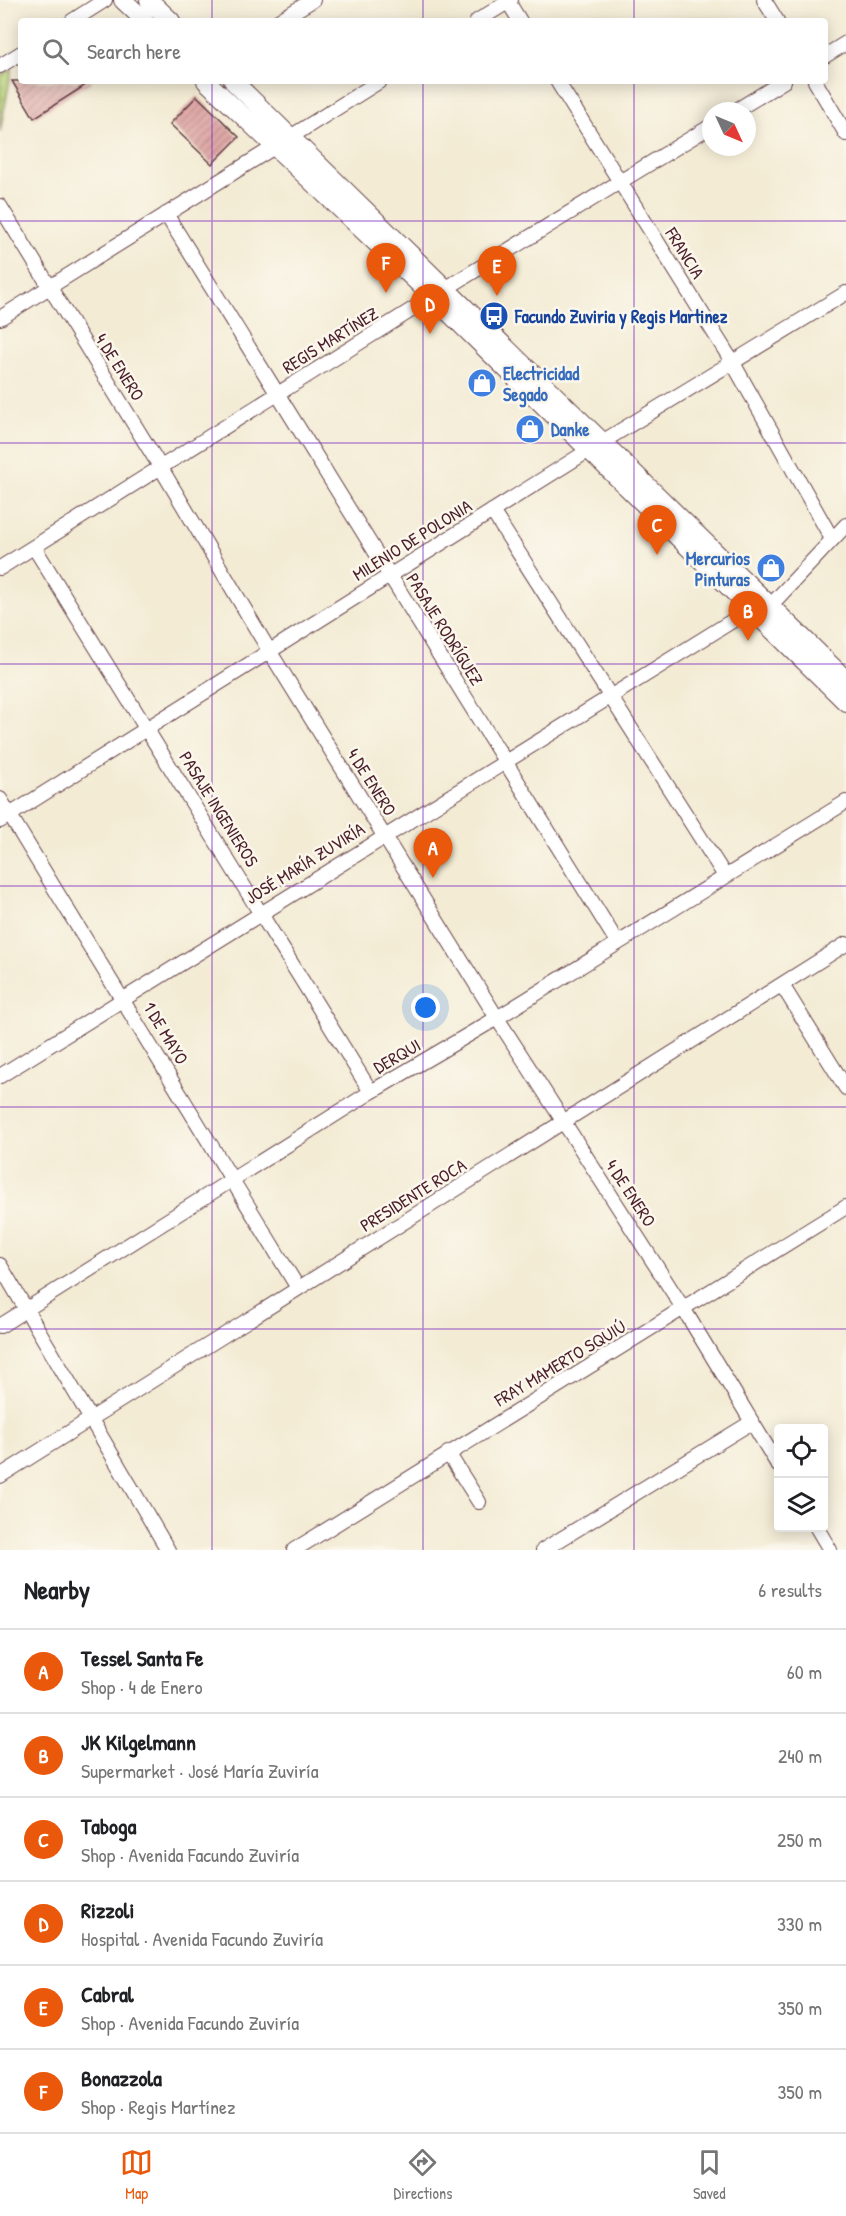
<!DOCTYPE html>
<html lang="en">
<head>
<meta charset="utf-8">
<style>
	body { margin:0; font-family:"Patrick Hand",sans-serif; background:#f2f2f2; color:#202124 }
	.controls { position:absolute; right:18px; bottom:18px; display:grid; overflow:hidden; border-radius:6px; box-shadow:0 3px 15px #0003 }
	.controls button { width:54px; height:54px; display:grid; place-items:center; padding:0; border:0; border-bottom:2px solid #e0e0e0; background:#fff; color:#202124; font:30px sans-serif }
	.compass { position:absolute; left:702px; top:102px; width:54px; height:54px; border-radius:50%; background:#fff; box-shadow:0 3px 15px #0003; rotate:134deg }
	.you { position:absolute; left:426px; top:1008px; width:21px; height:21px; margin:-15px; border:4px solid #fff; border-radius:50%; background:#1a73e8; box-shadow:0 0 0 9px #1a73e833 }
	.badge { display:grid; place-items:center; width:39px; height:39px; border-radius:50%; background:#ea580c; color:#fff; font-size:20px; font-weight:700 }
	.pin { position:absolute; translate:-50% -50px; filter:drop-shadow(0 2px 3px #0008) }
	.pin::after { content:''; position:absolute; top:32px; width:21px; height:18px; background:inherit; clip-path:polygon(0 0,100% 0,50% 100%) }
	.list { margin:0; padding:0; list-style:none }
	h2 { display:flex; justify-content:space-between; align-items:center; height:78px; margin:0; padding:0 24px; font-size:26px }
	h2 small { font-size:20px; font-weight:400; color:#757577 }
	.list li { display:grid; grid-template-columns:39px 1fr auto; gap:18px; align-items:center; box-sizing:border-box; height:84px; padding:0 24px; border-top:2px solid #e0e0e0 }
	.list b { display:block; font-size:22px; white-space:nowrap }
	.list p { margin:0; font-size:20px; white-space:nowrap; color:#757577 }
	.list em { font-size:20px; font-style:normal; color:#757577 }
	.icon { flex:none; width:33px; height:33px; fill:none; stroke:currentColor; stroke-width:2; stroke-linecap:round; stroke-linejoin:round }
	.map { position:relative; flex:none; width:846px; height:1550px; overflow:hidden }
	.search { position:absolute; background:#fff; box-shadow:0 3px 15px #0003; left:18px; right:18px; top:18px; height:66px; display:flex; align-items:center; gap:15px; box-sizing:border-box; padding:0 21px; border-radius:6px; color:#757577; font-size:22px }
	.sheet { height:582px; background:#fff }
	nav { display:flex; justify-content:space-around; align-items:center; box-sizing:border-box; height:84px; border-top:2px solid #e0e0e0; background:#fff; font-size:16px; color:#757577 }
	nav a { display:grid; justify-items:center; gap:3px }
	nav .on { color:#ea580c }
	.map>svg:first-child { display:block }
</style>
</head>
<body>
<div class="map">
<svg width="846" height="1550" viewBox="0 0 846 1550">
	<defs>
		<pattern id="grass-dots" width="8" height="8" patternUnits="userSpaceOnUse" patternTransform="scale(1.5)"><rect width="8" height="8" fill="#b3cf75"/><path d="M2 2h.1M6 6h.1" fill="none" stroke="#9bb165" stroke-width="1.8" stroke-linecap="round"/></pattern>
		<pattern id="building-hatch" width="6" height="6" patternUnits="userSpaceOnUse" patternTransform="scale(1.5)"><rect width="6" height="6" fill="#dfa9a7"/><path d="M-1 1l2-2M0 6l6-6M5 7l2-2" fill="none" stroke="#b78988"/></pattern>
	</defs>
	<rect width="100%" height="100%" fill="#fbf7ec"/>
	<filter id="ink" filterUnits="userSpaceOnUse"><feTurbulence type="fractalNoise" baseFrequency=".0167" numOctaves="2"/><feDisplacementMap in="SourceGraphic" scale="12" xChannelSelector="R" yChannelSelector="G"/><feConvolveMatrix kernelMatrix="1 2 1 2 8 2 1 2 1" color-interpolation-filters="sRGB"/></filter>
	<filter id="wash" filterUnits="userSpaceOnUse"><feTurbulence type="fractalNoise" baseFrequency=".008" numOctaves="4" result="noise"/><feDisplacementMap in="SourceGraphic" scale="24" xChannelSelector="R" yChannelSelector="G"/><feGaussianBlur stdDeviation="1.35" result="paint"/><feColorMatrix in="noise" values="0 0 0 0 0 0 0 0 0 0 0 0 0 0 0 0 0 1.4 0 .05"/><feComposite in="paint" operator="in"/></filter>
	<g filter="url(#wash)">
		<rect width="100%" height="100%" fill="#f3ebd4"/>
		<!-- grass -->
		<path fill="url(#grass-dots)" stroke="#7e7750" stroke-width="1.5" d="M12,69L0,132V76Z"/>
		<g id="blocks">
			<!-- building -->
			<path fill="url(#building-hatch)" d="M12,81H92L34,118Z
				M197,96L239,137L212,164L170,124Z"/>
		</g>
	</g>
	<g filter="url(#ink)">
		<use href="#blocks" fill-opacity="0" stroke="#633e44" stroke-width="1.5"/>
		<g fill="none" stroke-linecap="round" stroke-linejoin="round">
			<!-- minor casing -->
			<g stroke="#633e44" stroke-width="16">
				<path id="minor" d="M507,0L520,21
					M764,0L777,21
					M72,21L105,0
					M278,21L313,0
					M477,21L511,0
					M825,56L846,43
					M0,66L21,53
					M557,81L733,363L832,539
					M815,81L846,134
					M735,111L784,81
					M0,206L161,468L270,652L497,1018L683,1308L778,1465
					M166,214L617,942
					M0,318L380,81
					M492,511L725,876
					M34,547L371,1092
					M0,568L445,289L711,126
					M0,799L298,1288
					M0,821L602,442L846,293
					M782,985L846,1088
					M0,1076L753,608L771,605L846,525
					M0,1265L168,1550
					M0,1326L371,1092L497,1018L846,802
					M448,1453L479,1502
					M0,1476L846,944
					M817,1528L830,1550
					M294,1550L846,1207
					M543,1550L752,1422"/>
			</g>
			<!-- major casing -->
			<g stroke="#633e44" stroke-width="20">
				<path id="major" d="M123,0L145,21
					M149,0L171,21
					M206,81L433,297L846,702
					M233,81L846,680"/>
			</g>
			<!-- minor -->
			<use href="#minor" stroke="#fff" stroke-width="14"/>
			<!-- major -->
			<use href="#major" stroke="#fff" stroke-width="18"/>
		</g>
	</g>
	<!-- grid -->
	<path fill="none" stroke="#7b2cbf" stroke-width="1.5" stroke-opacity="0.55" d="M212,0V21M423,0V21M634,0V21M212,81V1550M423,81V1550M634,81V1550M0,221H846M0,443H846M0,664H846M0,886H846M0,1107H846M0,1329H846"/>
	<!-- icons -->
	<defs>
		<g id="bus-disc" transform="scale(1.5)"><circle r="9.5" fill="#1a4fb4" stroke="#fbf7ec"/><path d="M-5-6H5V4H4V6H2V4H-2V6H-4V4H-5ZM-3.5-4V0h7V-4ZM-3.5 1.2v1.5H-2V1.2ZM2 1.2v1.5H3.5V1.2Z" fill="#fff"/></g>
		<g id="shop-disc" transform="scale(1.5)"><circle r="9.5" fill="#3f7fe0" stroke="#fbf7ec"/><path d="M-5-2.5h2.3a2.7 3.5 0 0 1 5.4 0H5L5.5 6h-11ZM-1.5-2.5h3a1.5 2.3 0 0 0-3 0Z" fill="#fff"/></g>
	</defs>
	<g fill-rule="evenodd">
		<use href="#bus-disc" x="494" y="316"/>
		<use href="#shop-disc" x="482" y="383"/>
		<use href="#shop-disc" x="530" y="429"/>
		<use href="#shop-disc" x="771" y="568"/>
	</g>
	<g text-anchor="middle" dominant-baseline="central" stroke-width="5" stroke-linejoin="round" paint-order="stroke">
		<!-- street labels -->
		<g font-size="18" fill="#4a1f2b" stroke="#fbf7ec">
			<text transform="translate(685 253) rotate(58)">FRANCIA</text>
			<text transform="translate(330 340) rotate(-32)">REGIS MARTÍNEZ</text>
			<text transform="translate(120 367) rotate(58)">4 DE ENERO</text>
			<text transform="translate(412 540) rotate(-32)">MILENIO DE POLONIA</text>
			<text transform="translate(445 629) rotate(58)">PASAJE RODRÍGUEZ</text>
			<text transform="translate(372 782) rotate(58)">4 DE ENERO</text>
			<text transform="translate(219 809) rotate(58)">PASAJE INGENIEROS</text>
			<text transform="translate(305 863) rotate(-32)">JOSÉ MARÍA ZUVIRÍA</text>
			<text transform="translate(166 1033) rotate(59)">1 DE MAYO</text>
			<text transform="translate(397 1056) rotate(-30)">DERQUI</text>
			<text transform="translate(631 1193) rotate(57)">4 DE ENERO</text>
			<text transform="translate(413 1195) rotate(-32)">PRESIDENTE ROCA</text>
			<text transform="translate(560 1363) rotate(-31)">FRAY MAMERTO SQUIÚ</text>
		</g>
		<!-- transit labels -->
		<g font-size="18" font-weight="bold" fill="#164399" stroke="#fbf7ec" text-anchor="start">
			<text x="515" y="316">Facundo Zuviria y Regis Martinez</text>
		</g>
		<!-- shop labels -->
		<g font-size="18" font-weight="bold" fill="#366cbe" stroke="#fbf7ec" text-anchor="start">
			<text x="503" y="373">Electricidad<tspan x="503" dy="21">Segado</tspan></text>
			<text x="551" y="429">Danke</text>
			<text x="750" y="558" text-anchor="end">Mercurios<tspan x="750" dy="21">Pinturas</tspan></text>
		</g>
	</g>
</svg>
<div class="controls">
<button><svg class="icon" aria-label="locate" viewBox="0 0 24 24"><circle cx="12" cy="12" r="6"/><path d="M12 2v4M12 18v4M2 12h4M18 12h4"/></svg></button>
<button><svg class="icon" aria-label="layers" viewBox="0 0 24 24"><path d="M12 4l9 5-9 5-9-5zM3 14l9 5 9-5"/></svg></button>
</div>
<svg class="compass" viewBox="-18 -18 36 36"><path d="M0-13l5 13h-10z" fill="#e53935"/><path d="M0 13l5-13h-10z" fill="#757577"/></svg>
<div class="you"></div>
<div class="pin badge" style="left:433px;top:878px">A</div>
<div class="pin badge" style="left:748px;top:641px">B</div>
<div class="pin badge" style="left:657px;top:555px">C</div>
<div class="pin badge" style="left:430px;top:334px">D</div>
<div class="pin badge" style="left:497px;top:296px">E</div>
<div class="pin badge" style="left:386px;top:293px">F</div>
<div class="search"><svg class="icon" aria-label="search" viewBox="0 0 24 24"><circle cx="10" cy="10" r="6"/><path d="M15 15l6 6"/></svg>Search here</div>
</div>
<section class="sheet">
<h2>Nearby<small>6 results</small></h2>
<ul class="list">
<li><span class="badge">A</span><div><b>Tessel Santa Fe</b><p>Shop · 4 de Enero</p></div><em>60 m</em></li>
<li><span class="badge">B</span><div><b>JK Kilgelmann</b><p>Supermarket · José María Zuviría</p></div><em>240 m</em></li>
<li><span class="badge">C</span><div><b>Taboga</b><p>Shop · Avenida Facundo Zuviría</p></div><em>250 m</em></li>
<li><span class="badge">D</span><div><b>Rizzoli</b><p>Hospital · Avenida Facundo Zuviría</p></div><em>330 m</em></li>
<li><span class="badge">E</span><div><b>Cabral</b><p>Shop · Avenida Facundo Zuviría</p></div><em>350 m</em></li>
<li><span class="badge">F</span><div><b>Bonazzola</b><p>Shop · Regis Martínez</p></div><em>350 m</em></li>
</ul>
</section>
<nav>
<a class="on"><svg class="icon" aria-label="map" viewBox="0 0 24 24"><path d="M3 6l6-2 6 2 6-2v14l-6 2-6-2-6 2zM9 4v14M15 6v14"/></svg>Map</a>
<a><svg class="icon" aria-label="directions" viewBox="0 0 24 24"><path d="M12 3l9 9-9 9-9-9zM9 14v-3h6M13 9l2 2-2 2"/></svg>Directions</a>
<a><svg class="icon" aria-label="saved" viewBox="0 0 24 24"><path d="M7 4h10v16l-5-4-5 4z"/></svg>Saved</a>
</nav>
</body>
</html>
